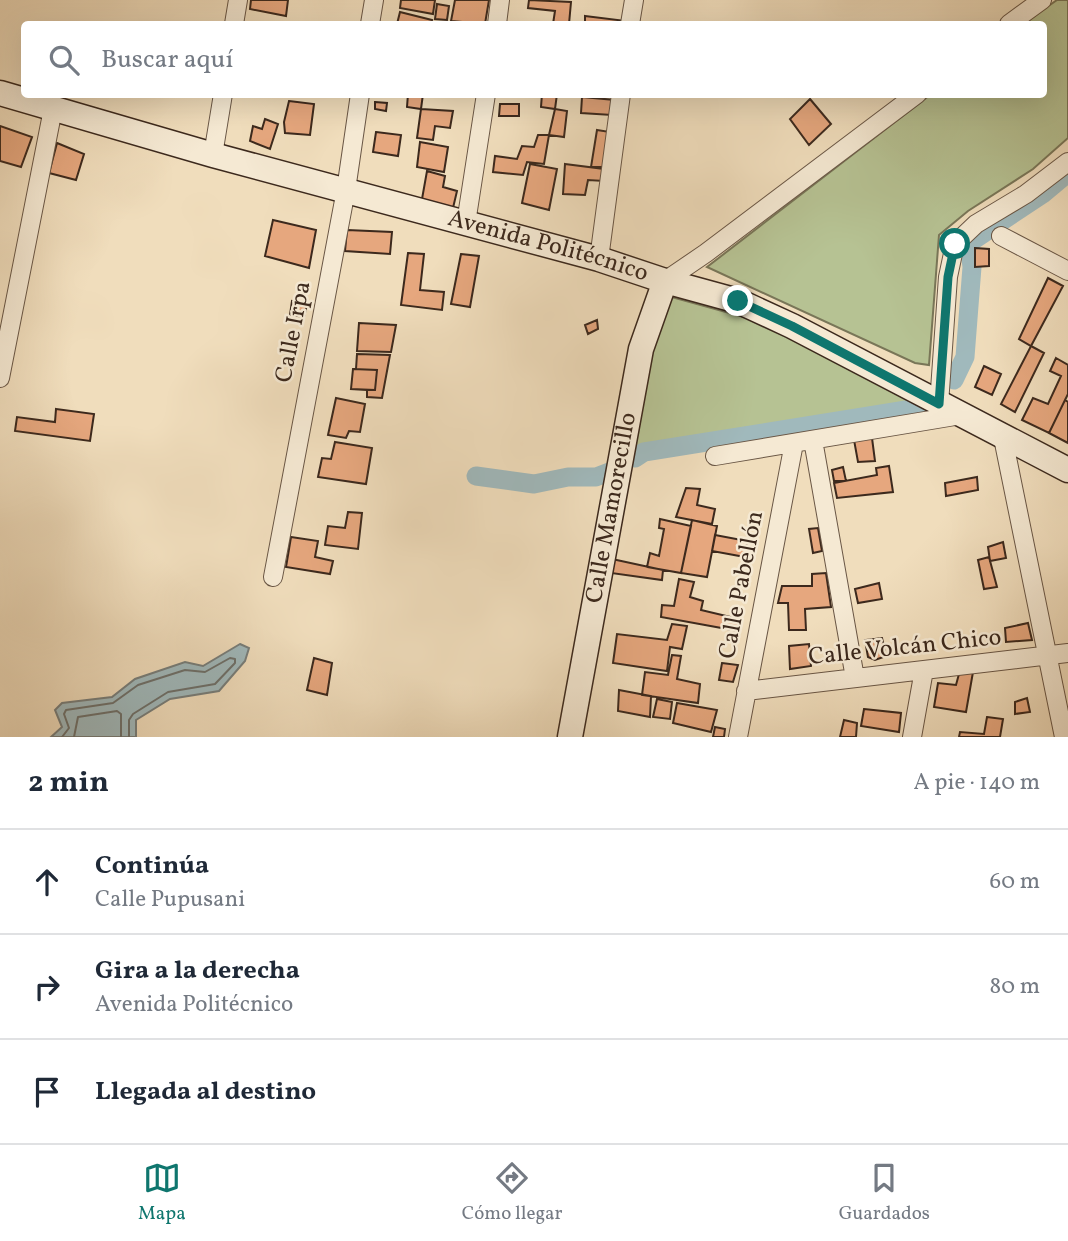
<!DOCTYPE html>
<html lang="es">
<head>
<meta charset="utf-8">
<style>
	body { margin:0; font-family:Vollkorn,serif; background:#f2f2f3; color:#1f2937 }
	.stop { position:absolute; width:21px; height:21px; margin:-16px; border:5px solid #0f766e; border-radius:50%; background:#fff }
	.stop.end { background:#0f766e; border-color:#fff; box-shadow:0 2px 7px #0008 }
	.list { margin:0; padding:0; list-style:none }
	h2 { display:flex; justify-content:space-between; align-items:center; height:91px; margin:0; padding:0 28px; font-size:30px }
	h2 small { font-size:23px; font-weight:400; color:#747a83 }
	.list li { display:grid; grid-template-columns:46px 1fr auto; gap:21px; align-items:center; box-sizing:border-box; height:105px; padding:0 28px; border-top:2px solid #e0e1e3 }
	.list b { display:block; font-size:26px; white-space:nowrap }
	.list p { margin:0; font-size:23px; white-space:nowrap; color:#747a83 }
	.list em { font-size:23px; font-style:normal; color:#747a83 }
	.icon { flex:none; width:38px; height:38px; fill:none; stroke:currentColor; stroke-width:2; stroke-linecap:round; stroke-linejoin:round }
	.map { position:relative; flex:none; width:1068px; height:737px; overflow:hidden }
	.search { position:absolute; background:#fff; box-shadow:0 7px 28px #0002; left:21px; right:21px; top:21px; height:77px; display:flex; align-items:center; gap:18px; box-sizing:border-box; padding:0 24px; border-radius:7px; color:#747a83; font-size:26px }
	.sheet { height:406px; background:#fff }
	nav { display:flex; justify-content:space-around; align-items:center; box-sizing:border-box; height:98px; border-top:2px solid #e0e1e3; background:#fff; font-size:19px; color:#747a83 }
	nav a { display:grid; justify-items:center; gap:4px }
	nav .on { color:#0f766e }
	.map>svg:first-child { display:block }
</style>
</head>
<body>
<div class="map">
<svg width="1068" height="737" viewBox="0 0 1068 737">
	<rect width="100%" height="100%" fill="#f0ddbc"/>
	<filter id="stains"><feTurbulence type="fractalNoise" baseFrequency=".00286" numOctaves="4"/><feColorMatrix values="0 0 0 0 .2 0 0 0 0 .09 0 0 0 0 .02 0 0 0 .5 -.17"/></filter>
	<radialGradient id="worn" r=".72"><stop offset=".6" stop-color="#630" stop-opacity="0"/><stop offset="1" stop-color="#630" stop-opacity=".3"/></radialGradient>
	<!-- green -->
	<path fill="#b6c293" stroke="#797658" stroke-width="2" d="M1057,0H1068V138L1033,169L968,211L939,235L929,365L915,363L707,267L930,95L1044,94V24H1023Z
		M668,296L755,320L923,406L777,429L632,447L658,317Z"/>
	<!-- water -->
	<path fill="#a0b9bc" stroke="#787f7c" stroke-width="2" d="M240,644L249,648L245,661L219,691L170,699L136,720V737H51L62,727L55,710L62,703L112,697L135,679L185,662L203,666Z"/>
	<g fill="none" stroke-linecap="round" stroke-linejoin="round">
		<!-- shore -->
		<path stroke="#6e716c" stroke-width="2" d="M62,737L69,728L64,714L66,710L113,703L138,685L185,670L205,672L230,658L235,659V663L215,684L168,692L133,714L129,720V737
			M74,737L78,717L117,711L121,714V737"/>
		<!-- canal -->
		<path stroke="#a0b9bc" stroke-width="19" d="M954,380L965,357L972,267L969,243L1044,193L1068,173
			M635,458L644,452L925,407
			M476,476L534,484L568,477H596L609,472"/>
	</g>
	<!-- building -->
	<path fill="#e6a77e" stroke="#3c291d" stroke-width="2" d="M251,0H288L286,16L250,9Z
		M401,0H435L433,14L400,8Z
		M455,0H489L485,24L451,21Z
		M529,0L571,2L569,24H553L555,11L528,8Z
		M437,4L449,6L447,20L435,19Z
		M400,12L432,20L431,24H397Z
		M585,16L626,21L625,24H585Z
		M408,94H423L421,109L407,107Z
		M542,94H557L555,109L541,107Z
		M582,97L615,100L612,115L581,113Z
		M810,99L831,124L809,145L790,119Z
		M289,101L314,104L310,135L285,133L284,122Z
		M375,102L387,103L386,111L375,109Z
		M500,104H519V116H499Z
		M421,109L453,111L450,128L435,126L433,140L417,138Z
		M555,109L567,111L564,137L549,135Z
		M265,119L278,124L270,149L250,141L253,126L262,129Z
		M0,126L32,137L21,167L0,161Z
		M597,130L610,132L606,167H591Z
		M376,132L401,135L398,156L373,152Z
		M538,135H549L544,164L527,162L523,175L493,172L495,156L517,159L522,146L534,147Z
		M420,142L448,147L444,172L417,167Z
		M57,143L84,154L76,180L49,173Z
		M530,164L557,169L549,210L522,203Z
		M565,164L604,169V181L588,180L585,195L563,194Z
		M427,171L445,176L443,187L457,191L453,208L422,199Z
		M273,220L316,230L309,268L265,256Z
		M347,230L392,232L390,254L345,251Z
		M975,248L989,249V266L975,267Z
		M408,253L424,254L420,290L444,292L442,310L401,305Z
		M461,254L479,256L470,307L451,304Z
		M1048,278L1063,286L1031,346L1019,339Z
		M292,301L307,305L304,317L290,315Z
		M597,320L598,329L588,334L585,325Z
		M359,323L396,325L391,352L357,351Z
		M1031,346L1044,353L1015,412L1001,404Z
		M357,354L390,355L382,398L367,397V390L351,389L353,369H356Z
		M1056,358L1068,365V394L1049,433L1022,420L1033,398L1048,404L1061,376L1050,371Z
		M984,366L1001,374L992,395L975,387Z
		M353,369L377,370L375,390L351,389Z
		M336,398L365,404L360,432L349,431L346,438L328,435Z
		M1065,400L1068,402V443L1049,433Z
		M56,409L94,414L90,441L15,431L17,417L55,422Z
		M872,438L875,461L858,462L854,440Z
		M335,442L372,448L366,484L318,477L322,458L331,459Z
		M889,466L893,492L837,498L834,483L877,475L876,468Z
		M843,467L846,481H834L832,470Z
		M977,477L978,490L946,496L945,483Z
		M686,488L700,489L697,505L715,509L712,524L676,517Z
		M348,512L362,513L358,549L325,545L328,526L345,528Z
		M660,519L691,526L681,573L647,567L650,553L659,556L664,529L659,528Z
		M692,520L717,526L707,577L681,573Z
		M818,528L822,551L813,553L809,529Z
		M715,535L747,541L745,557L712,551Z
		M291,537L318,541L315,557L333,561L330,574L286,567Z
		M1003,542L1006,558L990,561L988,547Z
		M989,557L997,587L984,589L978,560Z
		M612,559L663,570L662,580L611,573Z
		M826,573L831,607L805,609L806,630H789L788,603H778L782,586H812V574Z
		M679,579L694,582L690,597L703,601L701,610L739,619L738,631L661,617L662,605L674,606Z
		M879,583L882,599L858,603L855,589Z
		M1028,623L1032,640L1006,642L1005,628Z
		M672,624L687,626L682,649L670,647L667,671L613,663L617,634L667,640Z
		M882,638L886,656L875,660L868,657L865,640Z
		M809,644L811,666L790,669L789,646Z
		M672,655L681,656L677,679L700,684L698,703L642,695L645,672L668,675Z
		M314,658L332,663L327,695L307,690Z
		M722,663L738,665L733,682L719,680Z
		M973,672L966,712L934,707L938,683L956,685L959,674Z
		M619,690L651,696L650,717L618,711Z
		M1027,698L1030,712L1015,714V702Z
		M657,699L672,702L670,719L653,717Z
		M677,703L717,710L711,732L673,723Z
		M864,709L901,713L899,732L861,726Z
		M987,717L1003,719L1000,737H959L960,732L984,734Z
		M844,720L857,723L856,737H840Z
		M715,727L725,729L724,737H713Z"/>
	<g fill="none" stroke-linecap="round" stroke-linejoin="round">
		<!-- street casing -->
		<g stroke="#695645" stroke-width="20">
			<path id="street" d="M234,24L238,0
				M370,24L374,0
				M497,24L500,0
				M630,24L634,0
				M1009,24L1042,0
				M213,155L223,94
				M466,223L486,94
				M1001,236L1068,271
				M599,259L621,94
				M665,281L706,253L917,94
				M0,378L53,109
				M939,404L948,277L955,244L976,224L1026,194L1068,162
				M1003,438L1064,737
				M813,440L855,678
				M715,456L961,415
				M273,577L346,190L360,94
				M746,691L1068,653
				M738,737L794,443
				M912,737L924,670"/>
		</g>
		<!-- secondary casing -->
		<g stroke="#3c291d" stroke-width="27">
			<g id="secondary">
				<path id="s1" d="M0,93L213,155L599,259L665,281L738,301L792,326L1068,470"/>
				<path id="s2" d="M570,737L641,349L665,281"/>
			</g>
		</g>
		<!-- street -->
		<use href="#street" stroke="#f5e9d3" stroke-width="18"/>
		<!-- secondary -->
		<use href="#secondary" stroke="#f5e9d3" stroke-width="24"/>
	</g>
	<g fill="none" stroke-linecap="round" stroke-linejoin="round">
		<!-- route -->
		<path stroke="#0f766e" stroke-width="9" d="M738,301L792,326L939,404L948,277L955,244"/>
	</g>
	<g text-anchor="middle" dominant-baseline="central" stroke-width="5" stroke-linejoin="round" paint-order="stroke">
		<!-- street labels -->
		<g font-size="24" fill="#3c291d" stroke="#f5e9d3">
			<text stroke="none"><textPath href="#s1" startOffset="569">Avenida Politécnico</textPath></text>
			<text transform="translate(294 332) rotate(-79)">Calle Irpa</text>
			<text stroke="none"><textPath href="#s2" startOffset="233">Calle Mamorecillo</textPath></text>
			<text transform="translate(742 585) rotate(-79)">Calle Pabellón</text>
			<text transform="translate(905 648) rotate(-6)">Calle Volcán Chico</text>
		</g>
	</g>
	<rect width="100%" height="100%" filter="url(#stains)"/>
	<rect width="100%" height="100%" fill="url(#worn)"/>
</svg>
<div class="stop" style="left:955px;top:244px"></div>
<div class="stop end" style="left:738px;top:301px"></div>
<div class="search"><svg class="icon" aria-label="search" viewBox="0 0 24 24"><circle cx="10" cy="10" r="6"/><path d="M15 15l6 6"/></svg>Buscar aquí</div>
</div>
<section class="sheet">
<h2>2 min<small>A pie · 140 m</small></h2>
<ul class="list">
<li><svg class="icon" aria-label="ahead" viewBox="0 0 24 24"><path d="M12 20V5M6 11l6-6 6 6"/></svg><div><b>Continúa</b><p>Calle Pupusani</p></div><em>60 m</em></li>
<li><svg class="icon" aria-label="right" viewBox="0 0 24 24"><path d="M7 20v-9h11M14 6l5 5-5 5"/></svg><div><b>Gira a la derecha</b><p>Avenida Politécnico</p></div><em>80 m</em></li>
<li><svg class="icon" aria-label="arrive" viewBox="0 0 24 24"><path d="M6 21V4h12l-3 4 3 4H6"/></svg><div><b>Llegada al destino</b></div></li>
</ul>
</section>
<nav>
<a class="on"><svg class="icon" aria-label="map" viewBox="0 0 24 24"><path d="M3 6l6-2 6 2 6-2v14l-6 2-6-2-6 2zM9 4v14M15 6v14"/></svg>Mapa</a>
<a><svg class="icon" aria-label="directions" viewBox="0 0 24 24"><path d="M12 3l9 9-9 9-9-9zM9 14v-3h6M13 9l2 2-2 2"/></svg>Cómo llegar</a>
<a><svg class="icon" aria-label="saved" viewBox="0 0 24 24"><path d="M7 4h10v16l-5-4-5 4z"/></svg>Guardados</a>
</nav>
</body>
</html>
